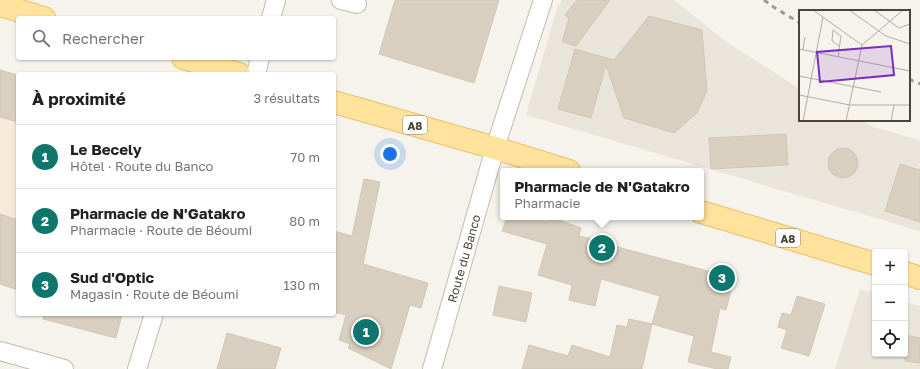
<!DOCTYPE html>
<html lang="fr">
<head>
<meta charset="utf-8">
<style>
	body { margin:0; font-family:"Golos Text",sans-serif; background:#f6f6f6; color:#202124 }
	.controls { position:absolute; right:12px; bottom:12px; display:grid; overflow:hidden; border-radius:4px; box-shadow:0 1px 3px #0004 }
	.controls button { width:36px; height:36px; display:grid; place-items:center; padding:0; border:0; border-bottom:1px solid #e0e0e0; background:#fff; color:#202124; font:20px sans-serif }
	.you { position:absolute; left:390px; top:154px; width:14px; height:14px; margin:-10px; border:3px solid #fff; border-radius:50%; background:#1a73e8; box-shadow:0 0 0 6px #1a73e833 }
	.badge { display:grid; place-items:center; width:26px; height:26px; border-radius:50%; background:#0f766e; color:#fff; font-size:13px; font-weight:700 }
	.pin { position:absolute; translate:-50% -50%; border:2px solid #fff; box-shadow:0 1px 4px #0006 }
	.popup { position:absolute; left:500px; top:168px; width:204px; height:52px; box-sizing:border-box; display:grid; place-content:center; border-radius:4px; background:#fff; filter:drop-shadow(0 1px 3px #0005); font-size:13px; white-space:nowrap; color:#757577 }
	.popup b { font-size:15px; color:#202124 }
	.popup::after { content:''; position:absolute; left:50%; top:100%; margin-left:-8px; border:8px solid transparent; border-top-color:#fff }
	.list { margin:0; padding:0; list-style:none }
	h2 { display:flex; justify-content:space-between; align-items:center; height:52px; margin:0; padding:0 16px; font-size:17px }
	h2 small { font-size:13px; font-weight:400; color:#757577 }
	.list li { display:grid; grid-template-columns:26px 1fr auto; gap:12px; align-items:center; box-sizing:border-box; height:64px; padding:0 16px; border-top:1px solid #e0e0e0 }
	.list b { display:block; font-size:15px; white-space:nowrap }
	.list p { margin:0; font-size:13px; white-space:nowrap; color:#757577 }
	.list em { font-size:13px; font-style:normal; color:#757577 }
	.icon { flex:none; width:22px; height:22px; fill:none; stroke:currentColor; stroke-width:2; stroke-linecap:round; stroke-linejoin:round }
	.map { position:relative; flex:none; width:920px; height:369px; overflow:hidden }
	.search { position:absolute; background:#fff; box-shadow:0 1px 3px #0004; left:16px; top:16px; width:320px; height:44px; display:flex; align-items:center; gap:10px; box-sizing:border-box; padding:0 14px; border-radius:4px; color:#757577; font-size:15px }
	.panel { position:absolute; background:#fff; box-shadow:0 1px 3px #0004; left:16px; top:72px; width:320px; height:244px; border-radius:4px }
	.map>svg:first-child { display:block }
</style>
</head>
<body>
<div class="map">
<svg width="920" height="369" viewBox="0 0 920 369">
	<rect width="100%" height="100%" fill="#f6f3ec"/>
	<!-- residential -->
	<path fill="#eae5da" d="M562,0H674L728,43L800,89V120H860L873,127L920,140V231L526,115L557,8Z
		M860,289L875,293V354H905V302L920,306V369H835Z"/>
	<!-- commercial -->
	<path fill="#f7ead8" d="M0,70L18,75V219L0,214Z"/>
	<!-- building -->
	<path fill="#d8cfc1" stroke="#d3c7b4" d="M395,0H499L474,83L379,54Z
		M577,0H610L576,46L562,42L569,18L565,15Z
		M649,16L702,30L707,91L697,113L674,133L624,118L606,65L591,118L558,109L575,49L614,60Z
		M0,70L18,75V122L0,117Z
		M786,134L788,165L711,169L709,138Z
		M828 163a15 15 0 1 1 30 0a15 15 0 1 1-30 0Z
		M900,164L920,170V222L885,211Z
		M364,179L380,182L363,264L428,283L421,308L410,305L391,369L348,348L350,344L339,340L346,315L334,312V231L352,236Z
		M0,214L18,220V290L0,284Z
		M507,217H531L548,222L550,217L581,228L579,236L610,243V245L734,278L726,310L720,308L711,352L731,357L728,369H717L688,362L694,336L652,324L660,296L601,279L595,306L569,300L572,285L538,275L547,244L502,231Z
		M499,286L532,293L526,322L493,315Z
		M797,296L825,304L809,356L781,348L787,330L778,327L782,313L791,315Z
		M44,314H122L116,338L43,319Z
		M629,319L652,324L642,369H522L529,345L568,356L572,345L610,357L617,325L627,327Z
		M227,333L281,348L275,369H217Z
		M905,335L920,338V363L905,361Z"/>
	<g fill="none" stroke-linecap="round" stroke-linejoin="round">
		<!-- minor casing -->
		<g stroke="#c2bbae" stroke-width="20">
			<g id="minor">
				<path d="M341,0L357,4"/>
				<path d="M271,18L276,0"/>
				<path d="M256,74L260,58"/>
				<path d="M0,351L64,369"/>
				<path d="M137,369L154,314"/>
				<path id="s1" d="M432,369L495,148L543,0"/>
			</g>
		</g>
		<!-- major casing -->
		<g stroke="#e6c16a" stroke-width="24">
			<path id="major" d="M0,5L44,18
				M183,58L239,74
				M334,102L495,148L569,171
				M701,212L875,264
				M905,273L920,278"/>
		</g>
		<!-- minor -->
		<use href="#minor" stroke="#fff" stroke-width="18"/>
		<!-- major -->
		<use href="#major" stroke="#ffe39c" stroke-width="22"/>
		<!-- rail -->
		<path stroke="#9a9a9a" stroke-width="3" stroke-dasharray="5 5" stroke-linecap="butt" d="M764,0L775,8L800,23
			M909,79L920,84"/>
	</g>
	<g text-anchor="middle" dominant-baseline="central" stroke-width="3.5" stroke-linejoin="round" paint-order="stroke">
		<!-- shield labels -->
		<g fill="#fff" stroke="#817c74" stroke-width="1">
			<rect x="403" y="116" width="24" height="18" rx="3"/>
			<rect x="776" y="229" width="24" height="18" rx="3"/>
		</g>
		<g font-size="11" font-weight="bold" fill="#4b4439">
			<text x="415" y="125">A8</text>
			<text x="788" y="238">A8</text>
		</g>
		<!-- street labels -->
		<g font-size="12" fill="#4b4439" stroke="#fff">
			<text stroke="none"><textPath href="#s1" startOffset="115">Route du Banco</textPath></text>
		</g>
	</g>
	<!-- overview -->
	<g transform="translate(799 10)">
		<rect width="111" height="111" fill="#f6f3ec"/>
		<path fill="none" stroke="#b2ada4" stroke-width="1" d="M14,0L63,35M50,0L87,26L111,34M75,0L100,18L111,14M0,39L111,61M4,40L6,27M39,47L42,26L34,20L33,31L40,36M0,66L82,82M0,85L51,95H111M4,111L24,7M47,111L63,35L104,0M92,111L95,95"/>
		<path fill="#7b2cbf" fill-opacity="0.15" stroke="#7b2cbf" stroke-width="2" d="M92,36L95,65L21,72L18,42Z"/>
		<rect width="111" height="111" fill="none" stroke="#4b4439" stroke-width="2"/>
	</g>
</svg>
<div class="controls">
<button>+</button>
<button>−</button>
<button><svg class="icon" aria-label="locate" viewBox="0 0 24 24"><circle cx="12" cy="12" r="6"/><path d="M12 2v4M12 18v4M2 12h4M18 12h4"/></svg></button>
</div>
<div class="you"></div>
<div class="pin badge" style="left:366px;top:332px">1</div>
<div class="pin badge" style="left:602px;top:248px">2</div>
<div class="popup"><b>Pharmacie de N'Gatakro</b>Pharmacie</div>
<div class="pin badge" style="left:722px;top:278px">3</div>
<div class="search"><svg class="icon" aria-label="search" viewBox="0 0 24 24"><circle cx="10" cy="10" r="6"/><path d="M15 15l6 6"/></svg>Rechercher</div>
<section class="panel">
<h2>À proximité<small>3 résultats</small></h2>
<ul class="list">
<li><span class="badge">1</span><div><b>Le Becely</b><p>Hôtel · Route du Banco</p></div><em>70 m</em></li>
<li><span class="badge">2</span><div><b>Pharmacie de N'Gatakro</b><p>Pharmacie · Route de Béoumi</p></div><em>80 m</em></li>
<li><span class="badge">3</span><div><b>Sud d'Optic</b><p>Magasin · Route de Béoumi</p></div><em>130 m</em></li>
</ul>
</section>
</div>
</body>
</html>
